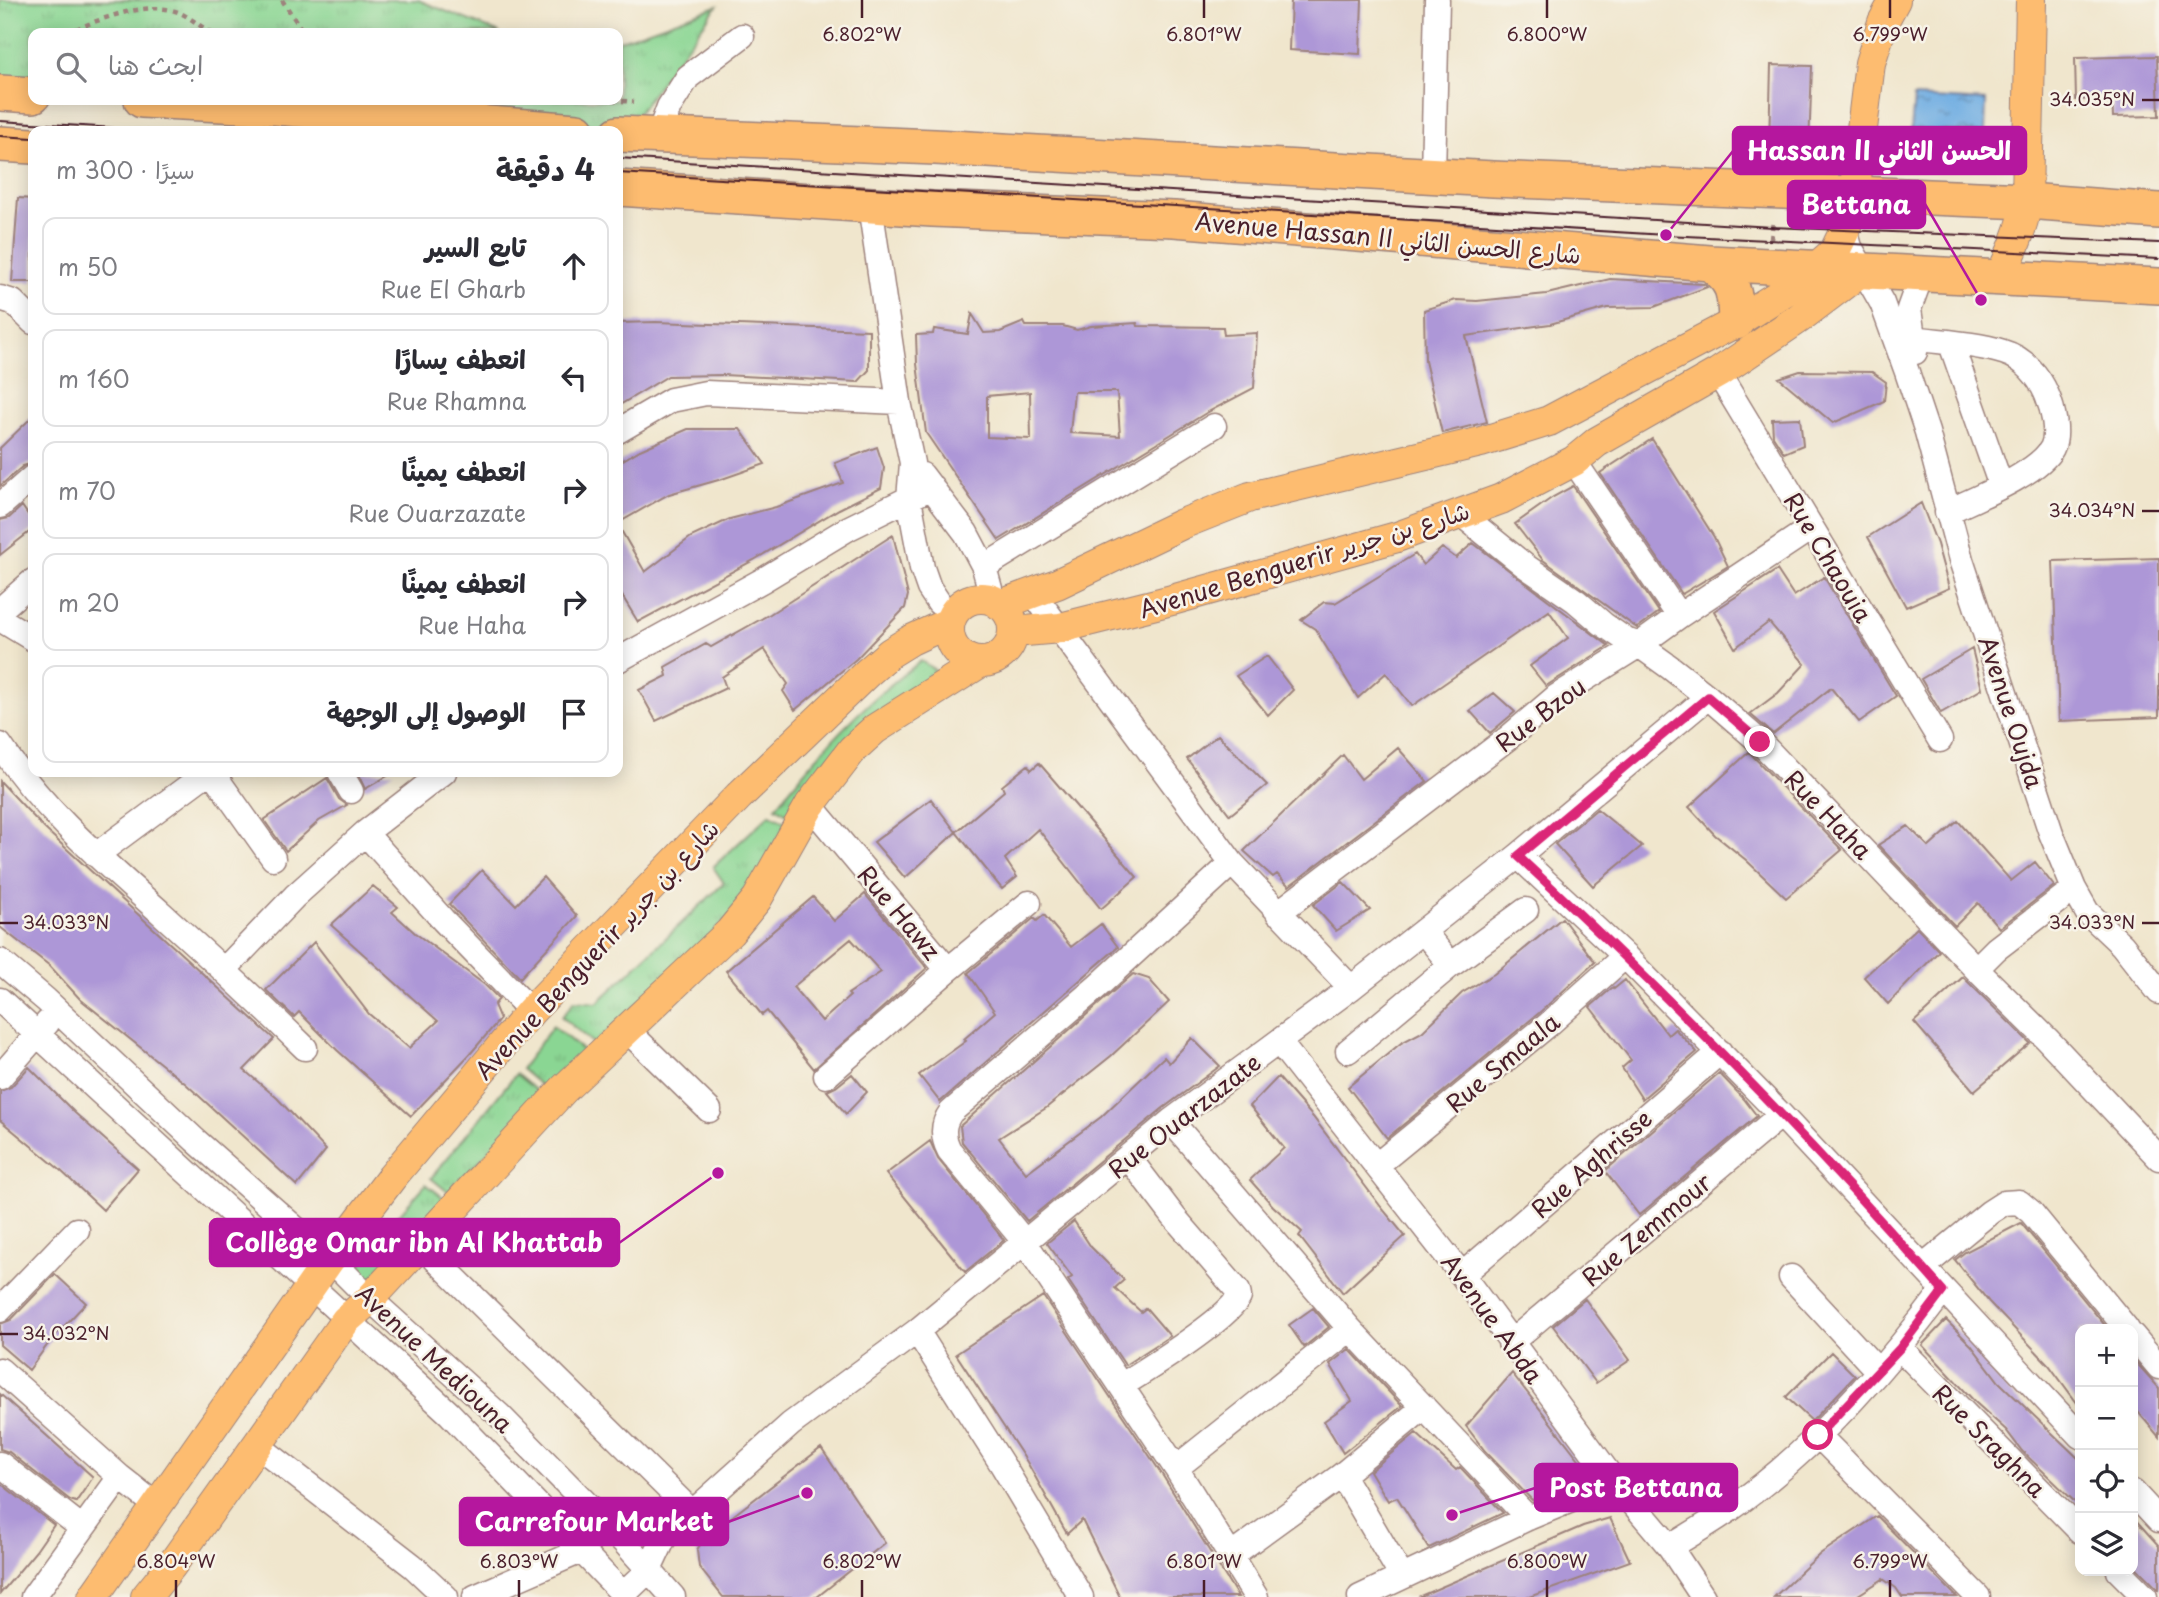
<!DOCTYPE html>
<html lang="ar">
<head>
<meta charset="utf-8">
<style>
	body { margin:0; font-family:"Playpen Sans","Playpen Sans Arabic",sans-serif; background:#f2f2f3; color:#2b2b33; direction:rtl }
	.controls { position:absolute; right:21px; bottom:21px; display:grid; overflow:hidden; border-radius:14px; box-shadow:0 4px 18px #0003 }
	.controls button { width:63px; height:63px; display:grid; place-items:center; padding:0; border:0; border-bottom:2px solid #e1e1e2; background:#fff; color:#2b2b33; font:35px sans-serif }
	.stop { position:absolute; width:21px; height:21px; margin:-16px; border:5px solid #db2777; border-radius:50%; background:#fff }
	.stop.end { background:#db2777; border-color:#fff; box-shadow:0 2px 7px #0008 }
	.list { margin:0; padding:0; list-style:none }
	h2 { display:flex; justify-content:space-between; align-items:center; height:91px; margin:0; padding:0 28px; font-size:30px }
	h2 small { font-size:23px; font-weight:400; color:#7c7c81 }
	.list li { display:grid; grid-template-columns:46px 1fr auto; gap:21px; align-items:center; box-sizing:border-box; height:98px; margin:0 14px 14px; padding:0 14px; border:2px solid #e1e1e2; border-radius:14px }
	.list b { display:block; font-size:26px; white-space:nowrap }
	.list p { margin:0; font-size:23px; white-space:nowrap; color:#7c7c81 }
	.list em { font-size:23px; font-style:normal; color:#7c7c81 }
	.icon { flex:none; width:38px; height:38px; fill:none; stroke:currentColor; stroke-width:2; stroke-linecap:round; stroke-linejoin:round }
	.map { position:relative; flex:none; width:2159px; height:1597px; overflow:hidden; direction:ltr }
	.search { position:absolute; background:#fff; box-shadow:0 4px 18px #0003; left:28px; top:28px; width:595px; height:77px; display:flex; align-items:center; gap:18px; box-sizing:border-box; padding:0 24px; border-radius:14px; color:#7c7c81; font-size:26px }
	.panel { position:absolute; background:#fff; box-shadow:0 4px 18px #0003; left:28px; top:126px; width:595px; height:651px; border-radius:14px; direction:rtl }
	.map>svg:first-child { display:block }
</style>
</head>
<body>
<div class="map">
<svg width="2159" height="1597" viewBox="0 0 2159 1597">
	<defs>
		<pattern id="park-tufts" width="24" height="20" patternUnits="userSpaceOnUse" patternTransform="scale(1.75)"><rect width="24" height="20" fill="#8ad693"/><path d="M3 7l-1-3M5 7V3M7 7l1-3M15 17l-1-3M17 17v-4M19 17l1-3" fill="none" stroke="#79b77f"/></pattern>
		<pattern id="water-ripples" width="26" height="14" patternUnits="userSpaceOnUse" patternTransform="scale(1.75)"><rect width="26" height="14" fill="#6fade2"/><path d="M2 4q2-2 4 0t4 0M15 11q2-2 4 0t4 0" fill="none" stroke="#5d8cb7"/></pattern>
	</defs>
	<rect width="100%" height="100%" fill="#f7f3e8"/>
	<filter id="ink" filterUnits="userSpaceOnUse"><feTurbulence type="fractalNoise" baseFrequency=".0143" numOctaves="2"/><feDisplacementMap in="SourceGraphic" scale="14" xChannelSelector="R" yChannelSelector="G"/><feConvolveMatrix kernelMatrix="1 2 1 2 8 2 1 2 1" color-interpolation-filters="sRGB"/></filter>
	<filter id="wash" filterUnits="userSpaceOnUse"><feTurbulence type="fractalNoise" baseFrequency=".00686" numOctaves="4" result="noise"/><feDisplacementMap in="SourceGraphic" scale="28" xChannelSelector="R" yChannelSelector="G"/><feGaussianBlur stdDeviation="1.57" result="paint"/><feColorMatrix in="noise" values="0 0 0 0 0 0 0 0 0 0 0 0 0 0 0 0 0 1.4 0 .05"/><feComposite in="paint" operator="in"/></filter>
	<g filter="url(#wash)">
		<rect width="100%" height="100%" fill="#f0e6cd"/>
		<!-- park -->
		<path fill="url(#park-tufts)" stroke="#6a7a5f" stroke-width="2" d="M0,0H418L500,33H33V88L0,86Z
			M717,6L627,128L210,100H618V41Z
			M921,661L938,672L795,819L776,807C817,753 866,701 921,661Z
			M770,814L792,825L750,898L594,1044L562,1017L574,1001L597,1003L724,883L713,867Z
			M553,1026L587,1054L548,1092L521,1069Z
			M516,1074L544,1097L448,1192L431,1178Z
			M426,1184L444,1198L369,1282L361,1277L360,1265L383,1233Z"/>
		<!-- water -->
		<path fill="url(#water-ripples)" stroke="#5c6686" stroke-width="2" d="M1914,97L1986,101L1985,133L1911,130Z"/>
		<g id="blocks">
			<!-- building -->
			<path fill="#ad97d7" fill-rule="evenodd" d="M1291,0H1362L1360,54L1289,50Z
				M2157,56L2159,116L2113,117L2112,98L2076,100L2075,58Z
				M1771,65L1812,66L1809,147L1769,146Z
				M18,198L33,199V282H12Z
				M1610,279L1704,284L1707,287L1654,307L1607,308L1550,324L1466,336L1487,422L1442,433L1425,361L1424,310L1456,300L1477,301L1547,294Z
				M972,314L984,333L1000,332L1024,322L1026,326H1063L1077,330L1091,326L1137,323L1138,326L1223,327L1224,335L1257,333L1254,388L1206,413L999,540L926,433L917,364L916,335L933,334L934,329L968,334ZM1030,392L1031,439L987,437V396ZM1074,392H1117L1120,436L1070,433Z
				M656,322L869,330V370L858,382L723,375L668,376L618,406V323Z
				M1800,371L1872,372L1886,382L1884,401L1833,423L1779,378Z
				M33,416V463L23,466L0,486V448Z
				M1800,418L1803,445L1784,453L1773,436L1772,419Z
				M688,429H740L765,464L722,479L669,494L618,523V463L640,450Z
				M1652,439L1714,537L1728,566L1682,594L1600,473Z
				M877,447L884,468L881,488L839,509L754,560L638,622L618,589V525L645,572L691,537L730,519L776,507L843,483L835,463Z
				M1573,486L1659,612L1637,628L1543,560L1515,524L1553,497Z
				M1921,503L1937,544L1949,588L1906,607L1868,537Z
				M22,506L33,522V529L0,555V520L9,518Z
				M893,535L908,595L905,608L856,659L795,710L783,691L788,684L764,649L722,677L726,688L656,721L639,690L667,676L665,667L706,644L711,647L770,614Z
				M1473,543L1609,646L1546,686L1530,666L1568,638L1549,611L1412,706L1386,673L1358,698L1315,629L1301,620L1324,602L1335,603L1415,554L1423,565L1442,548L1456,558Z
				M2159,558V717L2059,721L2053,561Z
				M1777,570L1794,596L1824,577L1896,696L1859,722L1831,688L1773,734L1750,714L1778,693L1805,664L1769,622L1735,648L1714,611Z
				M1972,649L1982,689L1941,713L1921,679Z
				M1267,656L1293,690L1268,715L1236,676Z
				M1494,693L1515,712L1490,733L1470,711Z
				M1218,735L1267,785L1230,815L1187,759Z
				M1398,748L1427,781L1289,886L1277,874L1273,877L1244,851L1343,755L1361,779Z
				M1749,752L1842,850L1786,898L1746,860L1715,835L1689,807Z
				M1039,763L1137,877L1101,909L1038,829L1005,859L1017,877L1002,889L956,832L1004,791L1002,786L1028,765L1031,770Z
				M357,772H394L365,789Z
				M327,778L339,799L347,805L319,821L286,851L264,820Z
				M0,781L45,829L274,1039L244,1070L277,1098L326,1150L297,1186L186,1084L80,999L50,966L0,927Z
				M931,799L956,832L905,878L874,842Z
				M1597,809L1642,846L1593,886L1555,844Z
				M1958,821L2011,881L2035,862L2054,886L1999,928L1978,903L1955,926L1878,845L1908,826L1929,847Z
				M482,870L516,905L543,877L577,916L520,978L449,904Z
				M1343,882L1370,910L1336,931L1313,905Z
				M373,886L398,907L392,912L415,933L485,985L499,999L494,1005L500,1019L470,1054L411,1116L337,1050L299,1012L294,1017L266,990L314,942L369,1014L409,1048L438,1021L331,925Z
				M865,894L927,968L814,1069L767,1011L762,1015L726,971L813,897L834,921ZM851,939L881,972L848,994L850,996L822,1021L793,987Z
				M1044,915L1071,947L1101,924L1118,947L940,1102L919,1075L966,1041L964,1039L995,1012L968,973L1034,918L1037,921Z
				M1562,918L1595,962L1539,1013L1387,1138L1348,1087L1401,1043L1422,1032L1462,993L1494,974Z
				M1917,928L1939,951L1888,1004L1864,977Z
				M1133,974L1149,979L1169,1002L1111,1056L1046,1108L999,1138L1026,1173L1101,1117L1164,1057L1169,1063L1192,1038L1220,1066L1162,1109L1027,1221L962,1142L960,1126Z
				M1963,977L2030,1043L1974,1091L1914,1022Z
				M1625,980L1668,1035L1675,1029L1697,1052L1642,1099L1622,1068L1631,1060L1590,1007L1613,987L1614,989Z
				M29,1067L75,1113L138,1169L103,1210L59,1169L0,1120V1091L11,1087Z
				M1719,1073L1744,1099L1757,1116L1639,1215L1605,1171Z
				M852,1074L867,1092L846,1114L827,1091L836,1087Z
				M1278,1077L1313,1117L1381,1207L1405,1236L1343,1293L1299,1236L1302,1232L1273,1206L1250,1180L1284,1148L1250,1106Z
				M930,1141L938,1159L1004,1240L965,1272L886,1174Z
				M1074,1221L1091,1247L1124,1280L1115,1288L1141,1312L1146,1308L1170,1336L1125,1365L1068,1280L1072,1277L1047,1243Z
				M2021,1223L2108,1329H2080V1407L2049,1365L1989,1302L1955,1260L1965,1252Z
				M55,1274L86,1303L51,1340L29,1370L0,1345V1324L11,1320Z
				M1043,1296L1163,1476L1238,1597H1120L1082,1520L1067,1534L1027,1462L956,1354Z
				M1585,1299L1630,1360L1596,1383L1553,1326Z
				M1313,1308L1329,1327L1304,1347L1289,1325Z
				M1946,1320L1971,1345L1999,1382L2080,1460V1507L2022,1451L2006,1430L1975,1402L1922,1345Z
				M1349,1349L1402,1406L1343,1453L1324,1421L1352,1401L1330,1364Z
				M1831,1352L1855,1376L1812,1421L1786,1397Z
				M2133,1359L2159,1388V1437L2133,1406Z
				M1512,1373L1588,1471L1562,1488L1532,1500L1485,1451L1466,1426Z
				M0,1394L93,1477L76,1502L70,1500L9,1452L0,1449Z
				M1416,1433L1456,1470L1460,1467L1503,1513L1429,1548L1397,1497L1388,1501L1370,1471Z
				M821,1448L885,1543L817,1597H723L699,1567L697,1550L704,1538Z
				M0,1483L54,1525L36,1551L0,1594Z
				M1877,1516L1957,1597H1902L1896,1588L1883,1579L1855,1597H1774L1820,1554Z
				M2133,1517L2159,1546V1590L2133,1564Z
				M1610,1518L1630,1561L1529,1597H1418L1583,1526Z"/>
		</g>
	</g>
	<g filter="url(#ink)">
		<use href="#blocks" fill-opacity="0" stroke="#9d827c" stroke-width="2"/>
		<g fill="none" stroke-linecap="round" stroke-linejoin="round">
			<!-- minor casing -->
			<g stroke="#9d827c" stroke-width="27">
				<path id="minor" d="M658,137L669,107L688,77L742,36
					M1433,175L1437,0
					M870,205L899,402L912,463L909,499L922,568L929,588L939,603L953,615
					M1845,230L1850,247L1882,303L1907,372L1927,432L1961,560L2051,833L2074,889L2087,912L2122,945L2159,992
					M0,298L13,302L33,322
					M1912,338C1941,342 1974,343 2003,352C2024,358 2039,376 2047,395C2053,409 2059,434 2052,448C2038,474 1974,499 1947,512
					M1951,344L2001,486
					M1915,352L1909,309L1922,273
					M1718,373L1940,740
					M618,431L671,400L706,393L899,402
					M1574,461L1679,616
					M922,475L966,533L984,567L993,600
					M0,506L33,477
					M1461,514L1524,565L1576,601L1603,624L1626,640L1639,645L1671,668L1708,697L1760,742L1976,969L2047,1039L2159,1158
					M984,567L1214,426
					M1033,593L1232,863L1351,988
					M0,610L33,581
					M0,619L33,639
					M618,660L763,580L849,528L932,487
					M0,745C43,811 103,861 161,913C210,957 258,1002 305,1048
					M212,772L273,858
					M340,772L351,791
					M810,805L948,970L1029,903
					M365,833L443,920L531,1011
					M96,855L208,772
					M1518,856L1625,956L1781,1115L2080,1436
					M1232,863L1098,986L951,1112C942,1124 942,1136 949,1150L1024,1241L1176,1468L1256,1597
					M1278,913L1508,738L1556,697L1639,645L1679,616L1811,528
					M1423,931L1451,965
					M0,961L46,1000L195,1140L330,1259L370,1299L499,1415L624,1542L673,1597
					M1976,969L1996,949L2074,889
					M224,970L295,896L365,833L444,772
					M0,1000L449,1413L626,1597
					M627,1030L709,1110
					M1279,1042L1462,1275L1615,1482L1670,1547L1703,1597
					M1348,1051L1451,965L1526,910
					M826,1076L948,970
					M0,1077L48,1022
					M1171,1121L1350,1329L1528,1518
					M1377,1165L1549,1024L1625,956
					M420,1244L692,1512
					M1923,1267L1990,1212L2004,1203L2019,1202L2031,1212L2127,1329
					M1462,1275L1720,1052
					M1791,1277L1878,1371
					M0,1310L77,1230
					M917,1331L1003,1466L1081,1597
					M2133,1336L2159,1367
					M1510,1343L1781,1115
					M1900,1348L2080,1531
					M0,1370L120,1477L157,1506
					M1122,1385C1148,1369 1226,1320 1239,1297L1238,1291L1174,1217L1129,1158
					M1818,1435L1978,1597
					M257,1445L413,1566L446,1597
					M0,1464L82,1528
					M1176,1468L1350,1329
					M1342,1475L1402,1577
					M2133,1492L2159,1520
					M1670,1547C1690,1535 1710,1523 1729,1510C1811,1453 1884,1370 1943,1291
					M1232,1555L1342,1475L1424,1407
					M2119,1571L2145,1597
					M624,1594L649,1570L664,1538L791,1424L917,1331L1171,1121L1351,988L1518,856L1708,697
					M33,1597L120,1477
					M475,1597L581,1551
					M1360,1597L1528,1518L1615,1482"/>
			</g>
			<!-- major casing -->
			<g stroke="#9d827c" stroke-width="32">
				<path id="major" d="M2000,277C2012,252 2023,228 2027,201L2031,0
					M949 630a32 32 0 1 1 64 0a32 32 0 1 1-64 0Z
					M1000,605L1057,584L1182,524L1250,497L1481,442L1549,421L1736,322L1801,281L1835,251L1845,230L1854,195L1870,63L1883,22L1895,0
					M1014,632L1060,628L1172,600L1397,537L1501,499L1574,461L1597,442L1718,373L1798,319L1864,269
					M93,1597L330,1259L392,1177L531,1011L739,796L867,673L890,653L911,640L950,622
					M146,1597L171,1566L346,1320L370,1299L564,1089L730,932L757,899L810,805L853,749L875,729L981,662"/>
			</g>
			<!-- highway casing -->
			<g stroke="#9d827c" stroke-width="38">
				<path id="highway" d="M0,93L33,95
					M142,100L262,106L577,131
					M618,134L935,147L1493,179L2027,201L2159,211
					M0,144L33,146
					M618,188L932,209L1174,219L1710,263L2159,286
					M1710,263C1735,282 1735,292 1736,322"/>
			</g>
			<!-- path -->
			<path stroke="#9d827c" stroke-width="4.5" stroke-dasharray="5 5" stroke-linecap="butt" d="M282,0L304,33
				M67,33C97,20 146,0 178,12C190,17 200,26 211,33
				M612,100L634,102
				M1771,239L1773,220"/>
			<!-- minor -->
			<use href="#minor" stroke="#fff" stroke-width="24"/>
			<!-- major -->
			<use href="#major" stroke="#fdbc6f" stroke-width="30"/>
			<!-- highway -->
			<use href="#highway" stroke="#fdbc6f" stroke-width="35"/>
			<!-- tram -->
			<path stroke="#4a1f2b" stroke-width="2" d="M0,121L164,131
				M0,136L33,138
				M618,158L1772,227L2159,243
				M618,173L1666,235L2159,259"/>
		</g>
	</g>
	<g fill="none" stroke-linecap="round" stroke-linejoin="round" filter="url(#ink)">
		<!-- route -->
		<path stroke="#db2777" stroke-width="9" d="M1760,742L1708,697L1518,856C1666,994 1810,1138 1943,1291L1900,1348L1818,1435"/>
	</g>
	<!-- ticks -->
	<path fill="none" stroke="#4a1f2b" stroke-width="2.5" d="M862,0V18M1204,0V18M1547,0V18M1890,0V18M2142,100H2159M2142,511H2159M0,923H18M2142,923H2159M0,1334H18M176,1580V1597M519,1580V1597M862,1580V1597M1204,1580V1597M1547,1580V1597M1890,1580V1597"/>
	<g text-anchor="middle" dominant-baseline="central" stroke-width="5" stroke-linejoin="round" paint-order="stroke">
		<!-- street labels -->
		<g font-size="24" fill="#4a1f2b" stroke="#f7f3e8">
			<text transform="translate(1388 237) rotate(5)">Avenue Hassan II شارع الحسن الثاني</text>
			<text transform="translate(1829 557) rotate(59)">Rue Chaouia</text>
			<text transform="translate(1304 559) rotate(-17)">Avenue Benguerir شارع بن جرير</text>
			<text transform="translate(2012 712) rotate(72)">Avenue Oujda</text>
			<text transform="translate(1540 714) rotate(-37)">Rue Bzou</text>
			<text transform="translate(1829 814) rotate(46)">Rue Haha</text>
			<text transform="translate(900 912) rotate(50)">Rue Hawz</text>
			<text transform="translate(596 949) rotate(-47)">Avenue Benguerir شارع بن جرير</text>
			<text transform="translate(1502 1062) rotate(-40)">Rue Smaala</text>
			<text transform="translate(1184 1115) rotate(-38)">Rue Ouarzazate</text>
			<text transform="translate(1591 1163) rotate(-41)">Rue Aghrisse</text>
			<text transform="translate(1646 1229) rotate(-40)">Rue Zemmour</text>
			<text transform="translate(1493 1318) rotate(54)">Avenue Abda</text>
			<text transform="translate(435 1358) rotate(43)">Avenue Mediouna</text>
			<text transform="translate(1990 1440) rotate(45)">Rue Sraghna</text>
		</g>
	</g>
	<g font-size="18" text-anchor="middle" fill="#4a1f2b" stroke="#f7f3e8" stroke-width="5" stroke-linejoin="round" paint-order="stroke">
		<text x="862" y="41">6.802°W</text>
		<text x="1204" y="41">6.801°W</text>
		<text x="1547" y="41">6.800°W</text>
		<text x="1890" y="41">6.799°W</text>
		<text x="2092" y="106">34.035°N</text>
		<text x="2092" y="517">34.034°N</text>
		<text x="66" y="929">34.033°N</text>
		<text x="2092" y="929">34.033°N</text>
		<text x="66" y="1340">34.032°N</text>
		<text x="176" y="1568">6.804°W</text>
		<text x="519" y="1568">6.803°W</text>
		<text x="862" y="1568">6.802°W</text>
		<text x="1204" y="1568">6.801°W</text>
		<text x="1547" y="1568">6.800°W</text>
		<text x="1890" y="1568">6.799°W</text>
	</g>
	<!-- callouts -->
	<path fill="none" stroke="#b5179e" stroke-width="2.5" d="M1666 235L1733 151M1981 300L1925 204M718 1173L619 1243M1452 1515L1535 1488M807 1493L728 1522"/>
	<g fill="#b5179e" stroke="#f7f3e8" stroke-width="2.5">
		<circle cx="1666" cy="235" r="7"/>
		<circle cx="1981" cy="300" r="7"/>
		<circle cx="718" cy="1173" r="7"/>
		<circle cx="1452" cy="1515" r="7"/>
		<circle cx="807" cy="1493" r="7"/>
	</g>
	<g fill="#b5179e" stroke="#b5179e" stroke-width="2.5">
		<rect x="1733" y="127" width="293" height="47" rx="7"/>
		<rect x="1788" y="181" width="137" height="47" rx="7"/>
		<rect x="210" y="1219" width="409" height="47" rx="7"/>
		<rect x="1535" y="1464" width="202" height="47" rx="7"/>
		<rect x="460" y="1498" width="268" height="47" rx="7"/>
	</g>
	<g font-size="26" text-anchor="middle" font-weight="bold" fill="#fff">
		<text x="1879" y="160">Hassan II الحسن الثاني</text>
		<text x="1856" y="214">Bettana</text>
		<text x="414" y="1252">Collège Omar ibn Al Khattab</text>
		<text x="1636" y="1497">Post Bettana</text>
		<text x="594" y="1531">Carrefour Market</text>
	</g>
</svg>
<div class="controls">
<button>+</button>
<button>−</button>
<button><svg class="icon" aria-label="locate" viewBox="0 0 24 24"><circle cx="12" cy="12" r="6"/><path d="M12 2v4M12 18v4M2 12h4M18 12h4"/></svg></button>
<button><svg class="icon" aria-label="layers" viewBox="0 0 24 24"><path d="M12 4l9 5-9 5-9-5zM3 14l9 5 9-5"/></svg></button>
</div>
<div class="stop" style="left:1818px;top:1435px"></div>
<div class="stop end" style="left:1760px;top:742px"></div>
<div class="search"><svg class="icon" aria-label="search" viewBox="0 0 24 24"><circle cx="10" cy="10" r="6"/><path d="M15 15l6 6"/></svg>ابحث هنا</div>
<section class="panel">
<h2>4 دقيقة<small>سيرًا · 300 m</small></h2>
<ul class="list">
<li><svg class="icon" aria-label="ahead" viewBox="0 0 24 24"><path d="M12 20V5M6 11l6-6 6 6"/></svg><div><b>تابع السير</b><p>Rue El Gharb</p></div><em>50 m</em></li>
<li><svg class="icon" aria-label="left" viewBox="0 0 24 24"><path d="M17 20v-9H6M10 6l-5 5 5 5"/></svg><div><b>انعطف يسارًا</b><p>Rue Rhamna</p></div><em>160 m</em></li>
<li><svg class="icon" aria-label="right" viewBox="0 0 24 24"><path d="M7 20v-9h11M14 6l5 5-5 5"/></svg><div><b>انعطف يمينًا</b><p>Rue Ouarzazate</p></div><em>70 m</em></li>
<li><svg class="icon" aria-label="right" viewBox="0 0 24 24"><path d="M7 20v-9h11M14 6l5 5-5 5"/></svg><div><b>انعطف يمينًا</b><p>Rue Haha</p></div><em>20 m</em></li>
<li><svg class="icon" aria-label="arrive" viewBox="0 0 24 24"><path d="M6 21V4h12l-3 4 3 4H6"/></svg><div><b>الوصول إلى الوجهة</b></div></li>
</ul>
</section>
</div>
</body>
</html>
